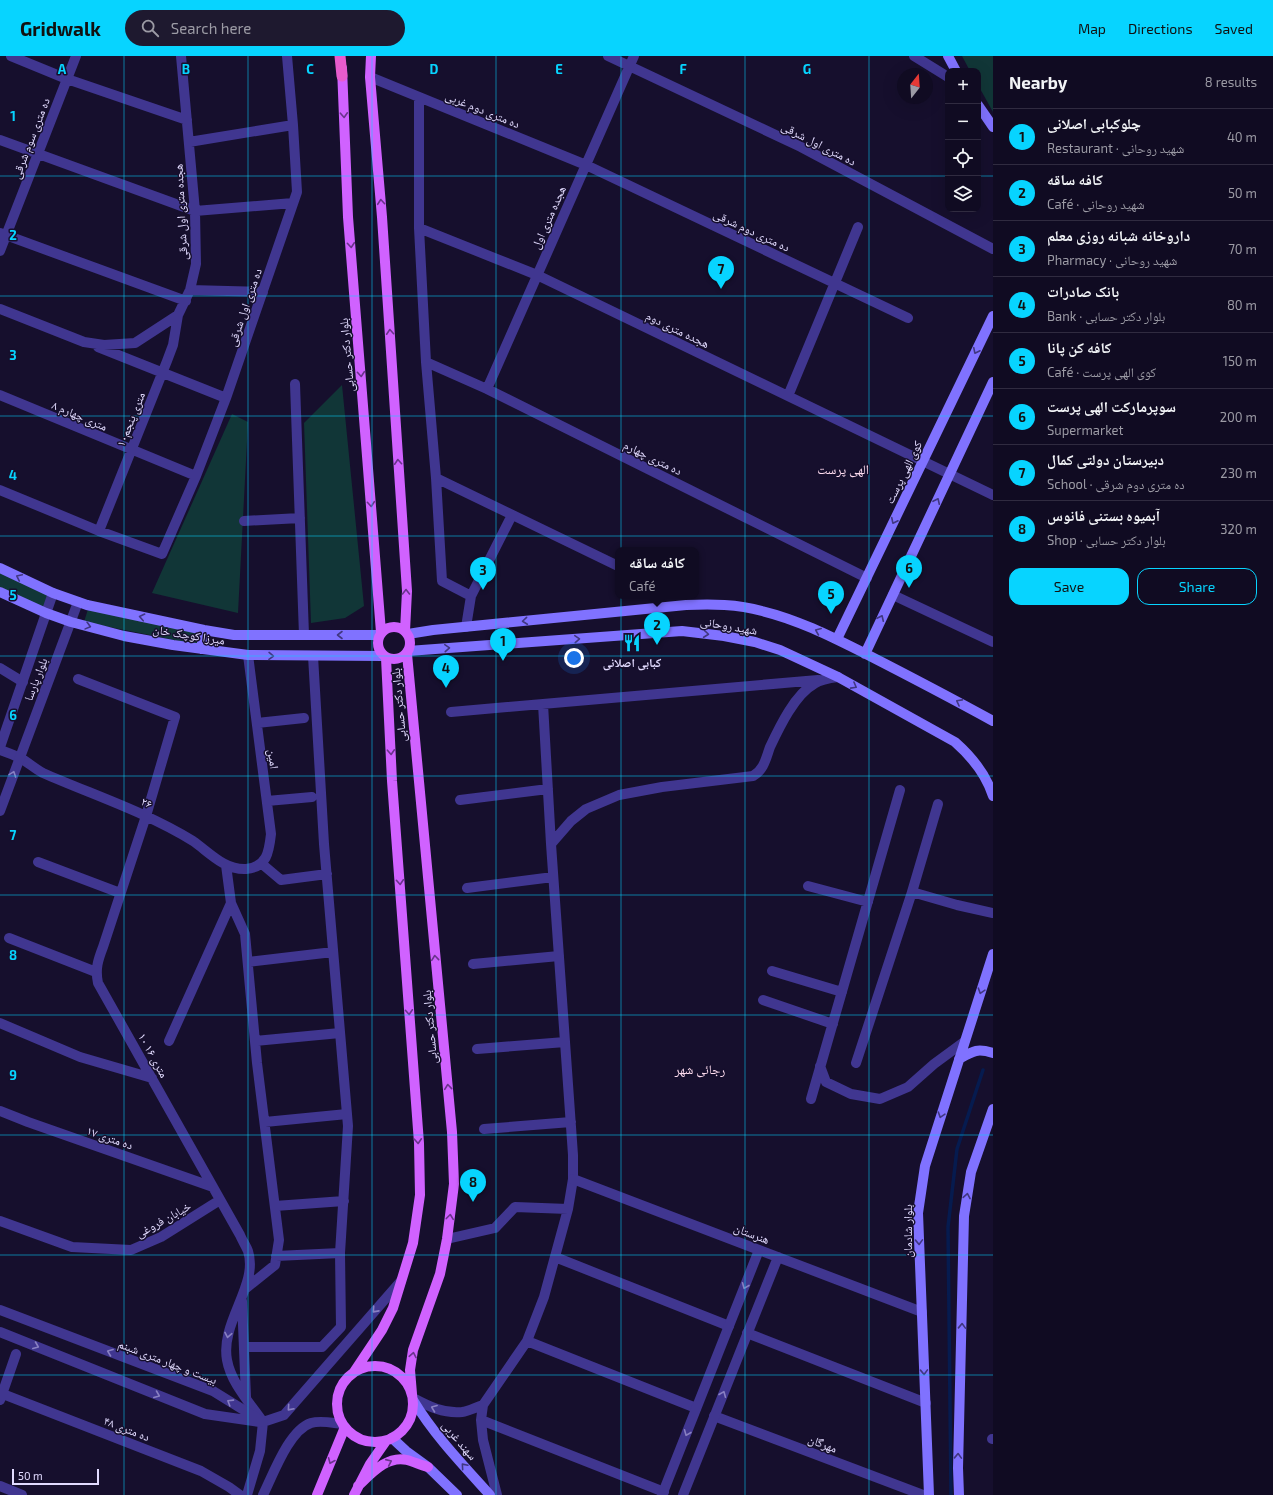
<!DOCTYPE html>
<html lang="en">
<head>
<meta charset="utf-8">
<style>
	body { margin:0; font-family:"Exo 2","Noto Naskh Arabic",sans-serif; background:#1e192f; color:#f1f3f6 }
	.controls { position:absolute; right:12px; top:12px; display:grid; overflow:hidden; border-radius:8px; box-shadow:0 4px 16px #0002 }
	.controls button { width:36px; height:36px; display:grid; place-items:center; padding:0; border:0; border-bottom:1px solid #302b40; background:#100b22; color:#f1f3f6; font:20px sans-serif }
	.compass { position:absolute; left:897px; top:12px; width:36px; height:36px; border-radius:50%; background:#100b22; box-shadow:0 4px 16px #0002; rotate:17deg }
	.scale { position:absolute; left:12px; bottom:10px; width:87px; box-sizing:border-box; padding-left:4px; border:2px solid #e2dbff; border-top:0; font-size:11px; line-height:14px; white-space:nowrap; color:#e2dbff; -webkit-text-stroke:3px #160f2d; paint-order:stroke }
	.you { position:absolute; left:574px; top:602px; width:14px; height:14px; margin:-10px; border:3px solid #fff; border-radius:50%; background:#1a73e8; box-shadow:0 0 0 6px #1a73e833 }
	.badge { display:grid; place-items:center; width:26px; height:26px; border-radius:50%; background:#07d4ff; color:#111; font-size:13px; font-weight:700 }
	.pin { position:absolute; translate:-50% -33px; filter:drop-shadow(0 1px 2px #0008) }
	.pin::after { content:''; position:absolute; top:21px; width:14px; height:12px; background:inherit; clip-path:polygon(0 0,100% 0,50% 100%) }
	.popup { position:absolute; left:615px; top:491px; width:84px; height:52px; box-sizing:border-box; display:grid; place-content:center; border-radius:8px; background:#100b22; filter:drop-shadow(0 1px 3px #0005); font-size:13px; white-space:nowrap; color:#9c9ba5 }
	.popup b { font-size:15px; color:#f1f3f6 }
	.popup::after { content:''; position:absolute; left:50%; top:100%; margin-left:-8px; border:8px solid transparent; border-top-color:#100b22 }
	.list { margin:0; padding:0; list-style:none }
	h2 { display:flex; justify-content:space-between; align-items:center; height:52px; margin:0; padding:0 16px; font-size:17px }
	h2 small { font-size:13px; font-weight:400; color:#9c9ba5 }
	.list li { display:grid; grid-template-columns:26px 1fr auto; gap:12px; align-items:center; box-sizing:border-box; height:56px; padding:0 16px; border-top:1px solid #302b40 }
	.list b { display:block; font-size:15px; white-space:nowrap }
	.list p { margin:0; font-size:13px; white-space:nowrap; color:#9c9ba5 }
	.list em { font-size:13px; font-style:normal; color:#9c9ba5 }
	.actions { display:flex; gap:8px; padding:12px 16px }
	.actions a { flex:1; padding:9px 0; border:1px solid #07d4ff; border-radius:12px; text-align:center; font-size:14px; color:#07d4ff }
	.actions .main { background:#07d4ff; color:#111 }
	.icon { flex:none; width:22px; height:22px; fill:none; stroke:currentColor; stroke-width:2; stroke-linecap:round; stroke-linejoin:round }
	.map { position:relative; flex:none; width:993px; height:1439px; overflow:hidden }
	header { display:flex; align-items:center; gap:24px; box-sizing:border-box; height:56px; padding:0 20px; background:#07d4ff; color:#111 }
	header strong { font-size:19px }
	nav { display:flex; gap:22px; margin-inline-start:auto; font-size:14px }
	.search { width:280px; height:36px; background:#1e192f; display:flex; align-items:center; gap:10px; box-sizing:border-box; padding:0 14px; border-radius:22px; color:#9c9ba5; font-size:15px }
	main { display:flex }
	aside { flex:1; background:#100b22 }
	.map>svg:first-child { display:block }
</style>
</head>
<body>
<header>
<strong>Gridwalk</strong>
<div class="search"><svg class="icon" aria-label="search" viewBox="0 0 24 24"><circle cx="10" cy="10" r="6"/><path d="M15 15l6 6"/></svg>Search here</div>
<nav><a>Map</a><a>Directions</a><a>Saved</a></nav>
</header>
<main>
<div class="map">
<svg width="993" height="1439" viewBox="0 0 993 1439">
	<rect width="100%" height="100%" fill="#160f2d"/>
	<!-- green -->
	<path fill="#113637" d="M962,0H993V56L978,29V15H970Z
		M342,329L364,550L345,562L311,567L304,367Z
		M232,358L248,366L238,557L152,537Z
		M0,512L49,535L44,552L0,531Z
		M89,550L202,574L200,589L84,566Z"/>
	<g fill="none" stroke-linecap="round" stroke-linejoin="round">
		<!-- stream -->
		<path stroke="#061b4f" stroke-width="3.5" d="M951,1439L948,1171L957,1093L983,1014"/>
		<!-- minor -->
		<path stroke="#403690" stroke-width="10" d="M11,0L67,23L187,64
			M608,0L801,91L993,193
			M914,0L948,21
			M370,21L586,109L908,262
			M419,41V172L426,306L436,422L442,525L471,540
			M0,84L195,155L293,147
			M189,86L293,69
			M419,172L537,219L993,439
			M0,177L186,245
			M0,195L76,0
			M190,234L263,236
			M0,253L84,286L104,289L135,287L178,259L190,234L196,208L195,155L181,0
			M98,291L226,342
			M426,306L487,333L867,522
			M295,328L304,579
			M487,333L634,0
			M0,339L196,420
			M788,340L858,171
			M436,422L618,510
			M0,434L99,475L162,498L196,420L226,342L297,136L293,69L287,0
			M244,465L300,462
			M99,475L167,305L173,289L178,259
			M893,539L993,586
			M466,571L471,540L512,459
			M0,612L23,626
			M78,623L175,661L146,760L103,891C98,904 95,913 98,927L240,1179C242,1184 246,1190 248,1195C259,1229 220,1266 227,1304C231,1327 250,1347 263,1366L260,1395L247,1439
			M543,648L551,788
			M451,656L818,624
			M257,667L304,662
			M0,694C6,696 14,699 20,702C28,706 35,713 43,717C93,739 146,756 193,785C209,796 224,814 246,813C267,811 269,796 271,778L248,599
			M460,744L548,733
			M267,745L312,741
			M38,806L120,837
			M262,808L281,824L327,818
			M226,809L231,847L245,878L257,1007L279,1184L275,1209L245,1233
			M808,830L868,846
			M467,832L553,821
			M912,836L957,849L993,857
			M9,882L96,916
			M248,906L333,896
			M473,908L559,900
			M772,915L842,936
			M763,944L833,968
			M0,967L80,1001L152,1022
			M169,985L231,847
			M255,985L340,977
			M477,993L565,986
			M856,1007L912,836L938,748
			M820,1010L826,1026L851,1038L880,1043L908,1031L934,1008L964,986
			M811,1043L900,734
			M0,1055L28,1066L213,1131
			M265,1066L347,1058
			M484,1073L571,1066
			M275,1150L344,1145
			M0,1165L72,1191L131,1194L161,1181L220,1144
			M447,1183L495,1172L515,1151L568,1153
			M276,1200L340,1197
			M555,1201L729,1270
			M242,1245L246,1341
			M747,1277L926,1347
			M527,1285L696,1352
			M244,1291H322L341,1271L340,1197L348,1070L324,788L313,600
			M0,1337L201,1415L229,1431L240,1439
			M413,1342C428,1350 444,1358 462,1356C469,1355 476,1351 483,1349
			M0,1344L16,1298
			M714,1360L923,1439
			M481,1364L664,1436
			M263,1366L284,1359L401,1225
			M992,1383H993
			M0,1430L22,1439
			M263,1439C273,1419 289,1374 311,1367C321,1364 332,1367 342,1368
			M497,1439L483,1384L481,1364L483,1349L527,1285L544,1241L568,1153L573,1123V1099L551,788L571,765L586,753L619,739L662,731L753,720C764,714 766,702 770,691C779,672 795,638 814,628C821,623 829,622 838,621"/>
		<!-- tertiary -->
		<path stroke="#403690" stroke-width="10" d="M0,691L53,537
			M0,755L78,546
			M573,1123L922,1256
			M0,1254L213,1335L263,1366
			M0,1276L205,1358L260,1366
			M662,1439L759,1194
			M683,1439L778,1201"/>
		<!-- secondary -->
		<path stroke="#8072ff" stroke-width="10" d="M948,0L956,15
			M978,49L993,71
			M0,512L53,537L87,549L204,574L234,579H379
			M0,536L46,557L71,566L124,580L173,589L248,599L383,600
			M408,578L433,574L686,549C712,548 737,548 762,555C799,564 832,581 866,598C909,620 951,642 993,665
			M837,583L993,260
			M201,593L204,574
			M408,595L682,575L724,580L755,586L780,594L838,621L955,686C972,701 986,718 993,740
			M865,598L993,326
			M959,1003C973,995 977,992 993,997
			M413,1344C434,1379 463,1409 490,1439
			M392,1382L406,1395L428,1411L457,1439
			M929,1439L918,1157L925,1110L993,898
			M959,1439L958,1412L964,1160L971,1116L993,1053"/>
		<!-- primary -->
		<path stroke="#d062ff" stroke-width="10" d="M371,0L370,21L382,161L407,535L405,575
			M342,12L348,161L381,576
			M378 587a16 16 0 1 1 32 0a16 16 0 1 1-32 0Z
			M407,598L452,1076L454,1128L447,1183L440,1218L413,1294L410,1314L412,1338
			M337 1348a38 38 0 1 1 76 0a38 38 0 1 1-76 0Z
			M354,1316L382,1274L393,1252L413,1187L420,1139L419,1087L392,725L386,602
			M358,1430C371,1418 387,1399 407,1404C414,1406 421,1409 428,1411
			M317,1439L345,1371
			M354,1439L370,1408L386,1385"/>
		<!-- trunk -->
		<path stroke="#e85ccc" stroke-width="11" d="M340,0L342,20"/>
	</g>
	<!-- one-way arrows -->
	<defs><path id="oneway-chevron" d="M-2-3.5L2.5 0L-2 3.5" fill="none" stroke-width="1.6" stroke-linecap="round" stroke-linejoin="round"/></defs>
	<g stroke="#6a348c">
		<use href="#oneway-chevron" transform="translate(344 59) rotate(87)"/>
		<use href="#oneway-chevron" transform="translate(381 146) rotate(-95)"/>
		<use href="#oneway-chevron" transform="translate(351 189) rotate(85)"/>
		<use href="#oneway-chevron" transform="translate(390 276) rotate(-94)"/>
		<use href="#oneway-chevron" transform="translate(361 318) rotate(85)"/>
		<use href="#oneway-chevron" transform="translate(398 406) rotate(-94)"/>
		<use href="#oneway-chevron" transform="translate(371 448) rotate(85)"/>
		<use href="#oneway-chevron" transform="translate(406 536) rotate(-90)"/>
		<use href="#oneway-chevron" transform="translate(391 696) rotate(87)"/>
		<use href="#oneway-chevron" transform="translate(400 826) rotate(86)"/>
		<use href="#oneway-chevron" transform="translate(435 902) rotate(-96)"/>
		<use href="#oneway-chevron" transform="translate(409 956) rotate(86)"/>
		<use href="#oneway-chevron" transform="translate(448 1031) rotate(-96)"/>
		<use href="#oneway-chevron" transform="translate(418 1085) rotate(87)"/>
		<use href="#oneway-chevron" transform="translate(450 1161) rotate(-83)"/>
		<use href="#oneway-chevron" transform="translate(413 1299) rotate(-79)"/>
		<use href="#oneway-chevron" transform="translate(331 1405) rotate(113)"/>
		<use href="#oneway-chevron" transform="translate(389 1406) rotate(-24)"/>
	</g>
	<g stroke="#403781">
		<use href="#oneway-chevron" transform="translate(976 295) rotate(116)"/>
		<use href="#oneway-chevron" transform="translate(937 445) rotate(-65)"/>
		<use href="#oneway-chevron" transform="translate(894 465) rotate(116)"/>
		<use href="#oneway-chevron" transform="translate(19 521) rotate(-155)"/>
		<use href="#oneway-chevron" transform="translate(142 561) rotate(-168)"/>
		<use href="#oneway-chevron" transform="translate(881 562) rotate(-65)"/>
		<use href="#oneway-chevron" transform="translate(525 565) rotate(174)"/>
		<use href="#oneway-chevron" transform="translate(88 570) rotate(15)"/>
		<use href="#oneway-chevron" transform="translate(818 575) rotate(-157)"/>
		<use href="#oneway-chevron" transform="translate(706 578) rotate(6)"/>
		<use href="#oneway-chevron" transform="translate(340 579) rotate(-180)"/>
		<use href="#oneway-chevron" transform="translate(577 583) rotate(-4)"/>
		<use href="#oneway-chevron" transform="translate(447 592) rotate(-4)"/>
		<use href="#oneway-chevron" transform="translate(271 600) rotate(1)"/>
		<use href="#oneway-chevron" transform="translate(854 630) rotate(29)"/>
		<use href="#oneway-chevron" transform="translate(959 646) rotate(-152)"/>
		<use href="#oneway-chevron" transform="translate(981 935) rotate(108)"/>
		<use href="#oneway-chevron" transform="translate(941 1059) rotate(108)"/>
		<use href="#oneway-chevron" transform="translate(967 1140) rotate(-80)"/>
		<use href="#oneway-chevron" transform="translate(919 1186) rotate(88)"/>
		<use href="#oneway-chevron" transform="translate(962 1270) rotate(-88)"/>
		<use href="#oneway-chevron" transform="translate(924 1316) rotate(88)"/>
		<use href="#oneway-chevron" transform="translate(958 1400) rotate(-88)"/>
		<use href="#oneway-chevron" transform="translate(464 1410) rotate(-131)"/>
	</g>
	<g stroke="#8980c2">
		<use href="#oneway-chevron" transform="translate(13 718) rotate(-70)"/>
		<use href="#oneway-chevron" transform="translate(745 1230) rotate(112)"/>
		<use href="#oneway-chevron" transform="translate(375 1254) rotate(132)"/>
		<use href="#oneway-chevron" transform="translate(228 1279) rotate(101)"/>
		<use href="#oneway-chevron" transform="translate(36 1290) rotate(22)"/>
		<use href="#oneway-chevron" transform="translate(110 1296) rotate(-159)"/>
		<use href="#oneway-chevron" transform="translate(723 1338) rotate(-68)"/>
		<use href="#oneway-chevron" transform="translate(157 1339) rotate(22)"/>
		<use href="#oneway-chevron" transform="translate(230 1346) rotate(-148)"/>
		<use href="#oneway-chevron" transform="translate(290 1352) rotate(131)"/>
		<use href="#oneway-chevron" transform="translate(434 1352) rotate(-159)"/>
		<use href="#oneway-chevron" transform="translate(687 1377) rotate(112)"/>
	</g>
	<!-- grid -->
	<path fill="none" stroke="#07d4ff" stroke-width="1" stroke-opacity="0.55" d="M124,0V1439M248,0V1439M372,0V1439M496,0V1439M621,0V1439M745,0V1439M869,0V1439M0,120H948M978,120H993M0,240H993M0,360H993M0,480H993M0,600H993M0,720H993M0,839H993M0,959H993M0,1079H993M0,1199H993M0,1319H993"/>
	<!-- icons -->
	<defs>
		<g id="restaurant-bare" transform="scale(1.38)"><path d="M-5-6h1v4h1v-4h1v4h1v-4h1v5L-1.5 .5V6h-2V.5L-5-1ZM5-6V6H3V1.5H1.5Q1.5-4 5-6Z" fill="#07d4ff" stroke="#160f2d" stroke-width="2.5" paint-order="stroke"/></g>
	</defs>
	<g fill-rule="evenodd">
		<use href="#restaurant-bare" x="632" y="587"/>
	</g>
	<g text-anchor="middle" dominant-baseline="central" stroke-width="3" stroke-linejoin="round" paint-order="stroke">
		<!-- street labels -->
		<g font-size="12" fill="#e2dbff" stroke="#160f2d">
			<text transform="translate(483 53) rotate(22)">ده متری دوم غربی</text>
			<text transform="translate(30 82) rotate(-69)">ده متری سوم شرقی</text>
			<text transform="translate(819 87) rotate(27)">ده متری اول شرقی</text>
			<text transform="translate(180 156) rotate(-93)">هجده متری اول شرقی</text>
			<text transform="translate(548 161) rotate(-66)">هجده متری اول</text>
			<text transform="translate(752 174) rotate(25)">ده متری دوم شرقی</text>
			<text transform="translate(244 251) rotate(-71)">ده متری اول شرقی</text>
			<text transform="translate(678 273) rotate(26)">هجده متری دوم</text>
			<text transform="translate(346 299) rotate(-95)">بلوار دکتر حسابی</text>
			<text transform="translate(80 359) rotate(23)">۸ متری چهارم</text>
			<text transform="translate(130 363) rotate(-68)">۱۰متری پنجم</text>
			<text transform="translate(653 401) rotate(26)">ده متری چهارم</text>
			<text transform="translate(903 416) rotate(-64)">کوی الهی پرست</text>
			<text transform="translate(729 569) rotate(10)">شهید روحانی</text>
			<text transform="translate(189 578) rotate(9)">میرزا کوچک خان</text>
			<text transform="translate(35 623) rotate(-69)">بلوار پارسا</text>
			<text transform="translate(398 649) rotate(-95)">بلوار دکتر حسابی</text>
			<text transform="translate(274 703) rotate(83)">امین</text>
			<text transform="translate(147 746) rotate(24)">۲۶</text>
			<text transform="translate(429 971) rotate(-95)">بلوار دکتر حسابی</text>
			<text transform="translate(154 999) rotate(61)">۱۰ متری ۱۶</text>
			<text transform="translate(110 1081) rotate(19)">ده متری ۱۷</text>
			<text transform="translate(163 1163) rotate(-29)">خیابان فروغی</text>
			<text transform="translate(907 1175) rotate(-90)">بلوار شادمان</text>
			<text transform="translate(752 1177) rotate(21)">هنرستان</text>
			<text transform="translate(168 1305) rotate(21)">بیست و چهار متری شبنم</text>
			<text transform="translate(127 1372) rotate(21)">ده متری ۴۸</text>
			<text transform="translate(460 1384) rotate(50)">سهند غربی</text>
			<text transform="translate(823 1387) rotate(21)">مهرگان</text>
		</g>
		<!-- poi labels -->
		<g font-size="12" font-weight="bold" fill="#e2dbff" stroke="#160f2d">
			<text x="632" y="606">کبابی اصلانی</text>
		</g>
		<!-- neighbourhood labels -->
		<g font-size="13" fill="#ffddf0" stroke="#160f2d">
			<text x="843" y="413">الهی پرست</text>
			<text x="700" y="1013">رجائی شهر</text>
		</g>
	</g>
	<g font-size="13" text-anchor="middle" font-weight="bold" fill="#07d4ff" stroke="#160f2d" stroke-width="3" stroke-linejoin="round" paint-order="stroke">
		<text x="62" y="18">A</text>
		<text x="186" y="18">B</text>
		<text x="310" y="18">C</text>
		<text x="434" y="18">D</text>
		<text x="559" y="18">E</text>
		<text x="683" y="18">F</text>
		<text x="807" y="18">G</text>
		<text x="13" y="65">1</text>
		<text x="13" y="184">2</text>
		<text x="13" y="304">3</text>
		<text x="13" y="424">4</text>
		<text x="13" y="544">5</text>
		<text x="13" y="664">6</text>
		<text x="13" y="784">7</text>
		<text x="13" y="904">8</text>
		<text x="13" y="1024">9</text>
	</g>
</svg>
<div class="controls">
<button>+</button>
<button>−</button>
<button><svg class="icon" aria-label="locate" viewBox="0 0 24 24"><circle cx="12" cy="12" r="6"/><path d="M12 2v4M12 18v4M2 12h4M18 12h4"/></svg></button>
<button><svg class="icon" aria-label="layers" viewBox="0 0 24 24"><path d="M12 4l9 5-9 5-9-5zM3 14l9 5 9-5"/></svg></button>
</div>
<svg class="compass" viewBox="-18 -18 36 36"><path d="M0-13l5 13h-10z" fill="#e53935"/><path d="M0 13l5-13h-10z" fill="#9c9ba5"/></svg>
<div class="scale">50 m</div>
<div class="you"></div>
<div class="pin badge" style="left:503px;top:605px">1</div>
<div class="pin badge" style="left:657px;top:589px">2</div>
<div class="popup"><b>کافه ساقه</b>Café</div>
<div class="pin badge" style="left:483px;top:534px">3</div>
<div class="pin badge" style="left:446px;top:632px">4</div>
<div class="pin badge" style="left:831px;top:558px">5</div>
<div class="pin badge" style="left:909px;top:532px">6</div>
<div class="pin badge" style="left:721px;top:233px">7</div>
<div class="pin badge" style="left:473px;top:1146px">8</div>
</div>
<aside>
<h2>Nearby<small>8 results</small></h2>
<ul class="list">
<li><span class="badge">1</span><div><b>چلوکبابی اصلانی</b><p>Restaurant · شهید روحانی</p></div><em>40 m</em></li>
<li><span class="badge">2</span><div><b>کافه ساقه</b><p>Café · شهید روحانی</p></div><em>50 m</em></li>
<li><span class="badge">3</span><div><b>داروخانه شبانه روزی معلم</b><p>Pharmacy · شهید روحانی</p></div><em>70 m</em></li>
<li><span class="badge">4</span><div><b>بانک صادرات</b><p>Bank · بلوار دکتر حسابی</p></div><em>80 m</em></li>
<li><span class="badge">5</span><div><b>کافه کن پانا</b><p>Café · کوی الهی پرست</p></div><em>150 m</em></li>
<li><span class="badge">6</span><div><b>سوپرمارکت الهی پرست</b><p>Supermarket</p></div><em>200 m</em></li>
<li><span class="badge">7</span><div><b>دبیرستان دولتی کمال</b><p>School · ده متری دوم شرقی</p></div><em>230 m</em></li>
<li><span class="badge">8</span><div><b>آبمیوه بستنی فانوس</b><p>Shop · بلوار دکتر حسابی</p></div><em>320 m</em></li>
</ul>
<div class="actions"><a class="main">Save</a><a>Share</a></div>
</aside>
</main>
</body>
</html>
